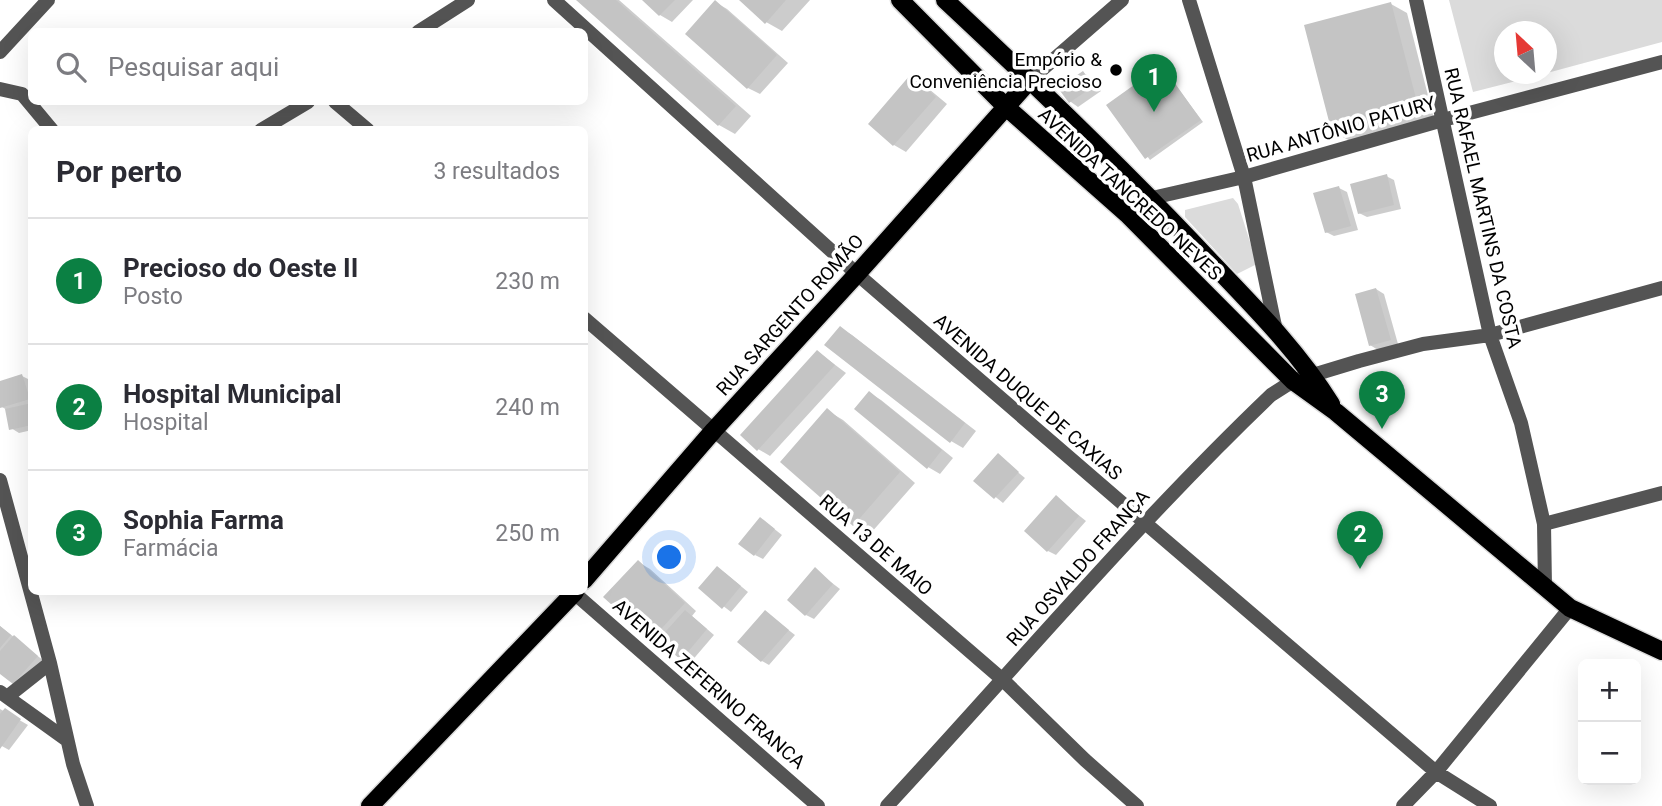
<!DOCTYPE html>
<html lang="pt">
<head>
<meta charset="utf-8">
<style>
	body { margin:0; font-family:Roboto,sans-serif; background:#f2f2f3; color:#2b2b33 }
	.controls { position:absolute; right:21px; bottom:21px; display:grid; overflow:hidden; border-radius:10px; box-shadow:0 7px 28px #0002 }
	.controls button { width:63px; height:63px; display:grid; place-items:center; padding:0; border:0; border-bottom:2px solid #e1e1e2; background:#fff; color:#2b2b33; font:35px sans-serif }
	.compass { position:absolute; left:1494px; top:21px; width:63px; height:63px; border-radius:50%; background:#fff; box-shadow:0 7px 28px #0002; rotate:334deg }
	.you { position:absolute; left:670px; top:558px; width:24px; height:24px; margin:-18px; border:5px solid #fff; border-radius:50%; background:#1a73e8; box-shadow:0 0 0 10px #1a73e833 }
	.badge { display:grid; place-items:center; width:46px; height:46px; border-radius:50%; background:#0b8043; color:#fff; font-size:23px; font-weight:700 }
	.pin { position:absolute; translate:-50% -58px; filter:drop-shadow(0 2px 4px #0008) }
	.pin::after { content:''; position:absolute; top:37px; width:24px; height:21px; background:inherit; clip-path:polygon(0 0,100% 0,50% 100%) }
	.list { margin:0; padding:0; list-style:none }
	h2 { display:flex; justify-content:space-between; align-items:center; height:91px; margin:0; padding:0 28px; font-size:30px }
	h2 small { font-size:23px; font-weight:400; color:#7c7c81 }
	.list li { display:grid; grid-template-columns:46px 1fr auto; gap:21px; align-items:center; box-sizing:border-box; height:126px; padding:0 28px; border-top:2px solid #e1e1e2 }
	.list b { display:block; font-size:26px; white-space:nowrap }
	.list p { margin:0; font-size:23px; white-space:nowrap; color:#7c7c81 }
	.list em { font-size:23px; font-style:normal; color:#7c7c81 }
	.icon { flex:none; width:38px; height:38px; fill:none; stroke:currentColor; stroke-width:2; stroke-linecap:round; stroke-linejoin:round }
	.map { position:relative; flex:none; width:1662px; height:806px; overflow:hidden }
	.search { position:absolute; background:#fff; box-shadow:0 7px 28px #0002; left:28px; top:28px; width:560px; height:77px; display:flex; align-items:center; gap:18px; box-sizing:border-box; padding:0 24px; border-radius:10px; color:#7c7c81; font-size:26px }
	.panel { position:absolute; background:#fff; box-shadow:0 7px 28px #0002; left:28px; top:126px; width:560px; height:469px; border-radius:10px }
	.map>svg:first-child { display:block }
</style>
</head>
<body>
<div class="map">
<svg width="1662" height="806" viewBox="0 0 1662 806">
	<rect width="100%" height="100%" fill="#fff"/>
	<!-- green -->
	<path fill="#dbdbdb" d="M1449,0H1662V42L1547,73L1546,32H1504V74H1544L1473,92Z
		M1233,198L1238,204L1257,264L1237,274L1185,217V210Z"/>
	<!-- shadow -->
	<path fill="#0003" d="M578,0H619L751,116L735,134L719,125Z
		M644,0H693L672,22L660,15Z
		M741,0H810L782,31L766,22Z
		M715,2L727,9L788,63L760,94L748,88Z
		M1391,4L1407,13L1434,119L1350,141L1334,132Z
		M1162,67L1203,122L1150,160L1109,105Z
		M1083,73L1091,77L1101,91L1078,107L1071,102L1061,88Z
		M911,77L923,84L947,104L906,152L894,145L870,124Z
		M1386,176L1394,180L1401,209L1367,217L1359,213Z
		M1339,188L1347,192L1358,230L1334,236L1326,232Z
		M1376,289L1384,294L1398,344L1378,350L1370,345Z
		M840,328L852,335L976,431L963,448L951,441Z
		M818,352L846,373L770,456L758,449Z
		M22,376L30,380L32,385V430L19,433L11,428L7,410L2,407L0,383Z
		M869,393L881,400L953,458L940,474L928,467Z
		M828,411L843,420L915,483L870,534L854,524Z
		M998,456L1025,478L1003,503L976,481Z
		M1056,497L1086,521L1056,555L1048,551Z
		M768,524L782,535L763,559L755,555Z
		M638,562L650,569L696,611L692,616L714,635L690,663L666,644L664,646L652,639Z
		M815,570L840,589L814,619L806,615Z
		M725,573L748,592L731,612L700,588Z
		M765,612L795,635L769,665L762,661Z
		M0,626L44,661L21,688L0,671Z
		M0,709L28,725L9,750L0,745Z"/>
	<!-- building -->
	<path fill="#c4c4c4" d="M576,0H616L736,106L718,126Z
		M642,0H675L659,16Z
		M715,0L777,55L747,89L685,34Z
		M739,0H786L765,24Z
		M1391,2L1419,110L1332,133L1304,25Z
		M1162,65L1201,120L1145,159L1106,105Z
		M1083,71L1094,86L1069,103L1058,88Z
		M911,74L936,97L893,146L868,124Z
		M1387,174L1394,205L1358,214L1350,184Z
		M1339,186L1351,226L1325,233L1313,193Z
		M1376,288L1391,340L1369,346L1355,294Z
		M840,326L965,423L950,443L824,345Z
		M817,350L835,365L757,451L740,435Z
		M22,374L30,399L0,408V381Z
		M869,391L942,450L927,469L854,409Z
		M32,403V425L9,430L5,409Z
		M827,408L900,472L853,526L780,462Z
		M998,453L1019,472L994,499L973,481Z
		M1056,495L1079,516L1047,552L1024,531Z
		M760,517L775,529L754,556L738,544Z
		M638,560L685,603L651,640L603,597Z
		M717,566L741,586L722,609L698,588Z
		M815,567L833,584L805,616L787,600Z
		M685,610L707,629L681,660L658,640Z
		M765,610L789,630L761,662L737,642Z
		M0,626L11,635L0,648Z
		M14,635L38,656L13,684L0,674V651Z
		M5,708L21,719L0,749V714Z"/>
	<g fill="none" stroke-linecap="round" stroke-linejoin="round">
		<!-- primary casing -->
		<g stroke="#dbdbdb" stroke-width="21">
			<path id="primary" d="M900,0L1005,106L1127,214L1293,381L1336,412L1570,608L1662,651
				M945,0C1036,85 1126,171 1211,262C1254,307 1298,351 1331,404
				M584,580L714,430L857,274L1030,80
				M370,806L575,592"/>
		</g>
		<!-- street -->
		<path stroke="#545454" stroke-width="14" d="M554,0L857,274L1144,522L1436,772L1490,806
			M1189,0L1244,177L1276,331
			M1416,0L1490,335L1521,423L1544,524L1545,587
			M418,32L468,0
			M0,52L48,0
			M1030,80L1122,0
			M0,89L22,94L52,130
			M335,102L368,130
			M261,130L308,102
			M1127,214L1152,198L1244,177L1443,120L1662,62
			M584,318L1003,680L1085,760L1137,806
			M0,480L50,663L73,764L87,806
			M1544,524L1662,493
			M573,592L818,806
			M0,692L67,740
			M7,697L50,663
			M887,806C1015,668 1135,525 1271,395L1293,381L1359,361L1423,344L1490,335L1662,288
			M1403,806L1436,772L1570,608"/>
		<!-- primary -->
		<use href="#primary" stroke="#000" stroke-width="18"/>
	</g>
	<!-- markers -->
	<circle fill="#000" stroke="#fff" stroke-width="2.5" cx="1116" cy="70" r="7"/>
	<g text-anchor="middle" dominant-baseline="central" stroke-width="7" stroke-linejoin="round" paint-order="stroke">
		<!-- poi labels -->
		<g font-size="19" fill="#000" stroke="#fff" text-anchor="end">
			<text x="1102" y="59">Empório &amp;<tspan x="1102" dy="22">Conveniência Precioso</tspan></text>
		</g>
		<!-- street labels -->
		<g font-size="19" fill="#000" stroke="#fff">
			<text transform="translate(1341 129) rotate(-16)">RUA ANTÔNIO PATURY</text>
			<text transform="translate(1130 194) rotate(43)">AVENIDA TANCREDO NEVES</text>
			<text transform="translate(1483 208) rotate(77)">RUA RAFAEL MARTINS DA COSTA</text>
			<text transform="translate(790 315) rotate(-48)">RUA SARGENTO ROMÃO</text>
			<text transform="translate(1028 397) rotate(41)">AVENIDA DUQUE DE CAXIAS</text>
			<text transform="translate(876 545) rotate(41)">RUA 13 DE MAIO</text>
			<text transform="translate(1078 568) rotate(-48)">RUA OSVALDO FRANÇA</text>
			<text transform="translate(709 684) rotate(41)">AVENIDA ZEFERINO FRANCA</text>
		</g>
	</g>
</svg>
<div class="controls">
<button>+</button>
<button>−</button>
</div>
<svg class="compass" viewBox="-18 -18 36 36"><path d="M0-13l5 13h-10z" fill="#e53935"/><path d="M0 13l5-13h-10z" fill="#7c7c81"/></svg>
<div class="you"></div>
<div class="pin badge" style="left:1154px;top:112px">1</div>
<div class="pin badge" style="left:1360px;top:569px">2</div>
<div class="pin badge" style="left:1382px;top:429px">3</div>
<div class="search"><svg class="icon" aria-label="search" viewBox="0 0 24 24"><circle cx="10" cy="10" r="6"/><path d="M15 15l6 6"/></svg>Pesquisar aqui</div>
<section class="panel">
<h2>Por perto<small>3 resultados</small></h2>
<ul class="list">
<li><span class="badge">1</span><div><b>Precioso do Oeste II</b><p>Posto</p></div><em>230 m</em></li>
<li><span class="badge">2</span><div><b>Hospital Municipal</b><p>Hospital</p></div><em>240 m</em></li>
<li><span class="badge">3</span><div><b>Sophia Farma</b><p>Farmácia</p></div><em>250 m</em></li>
</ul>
</section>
</div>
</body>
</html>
